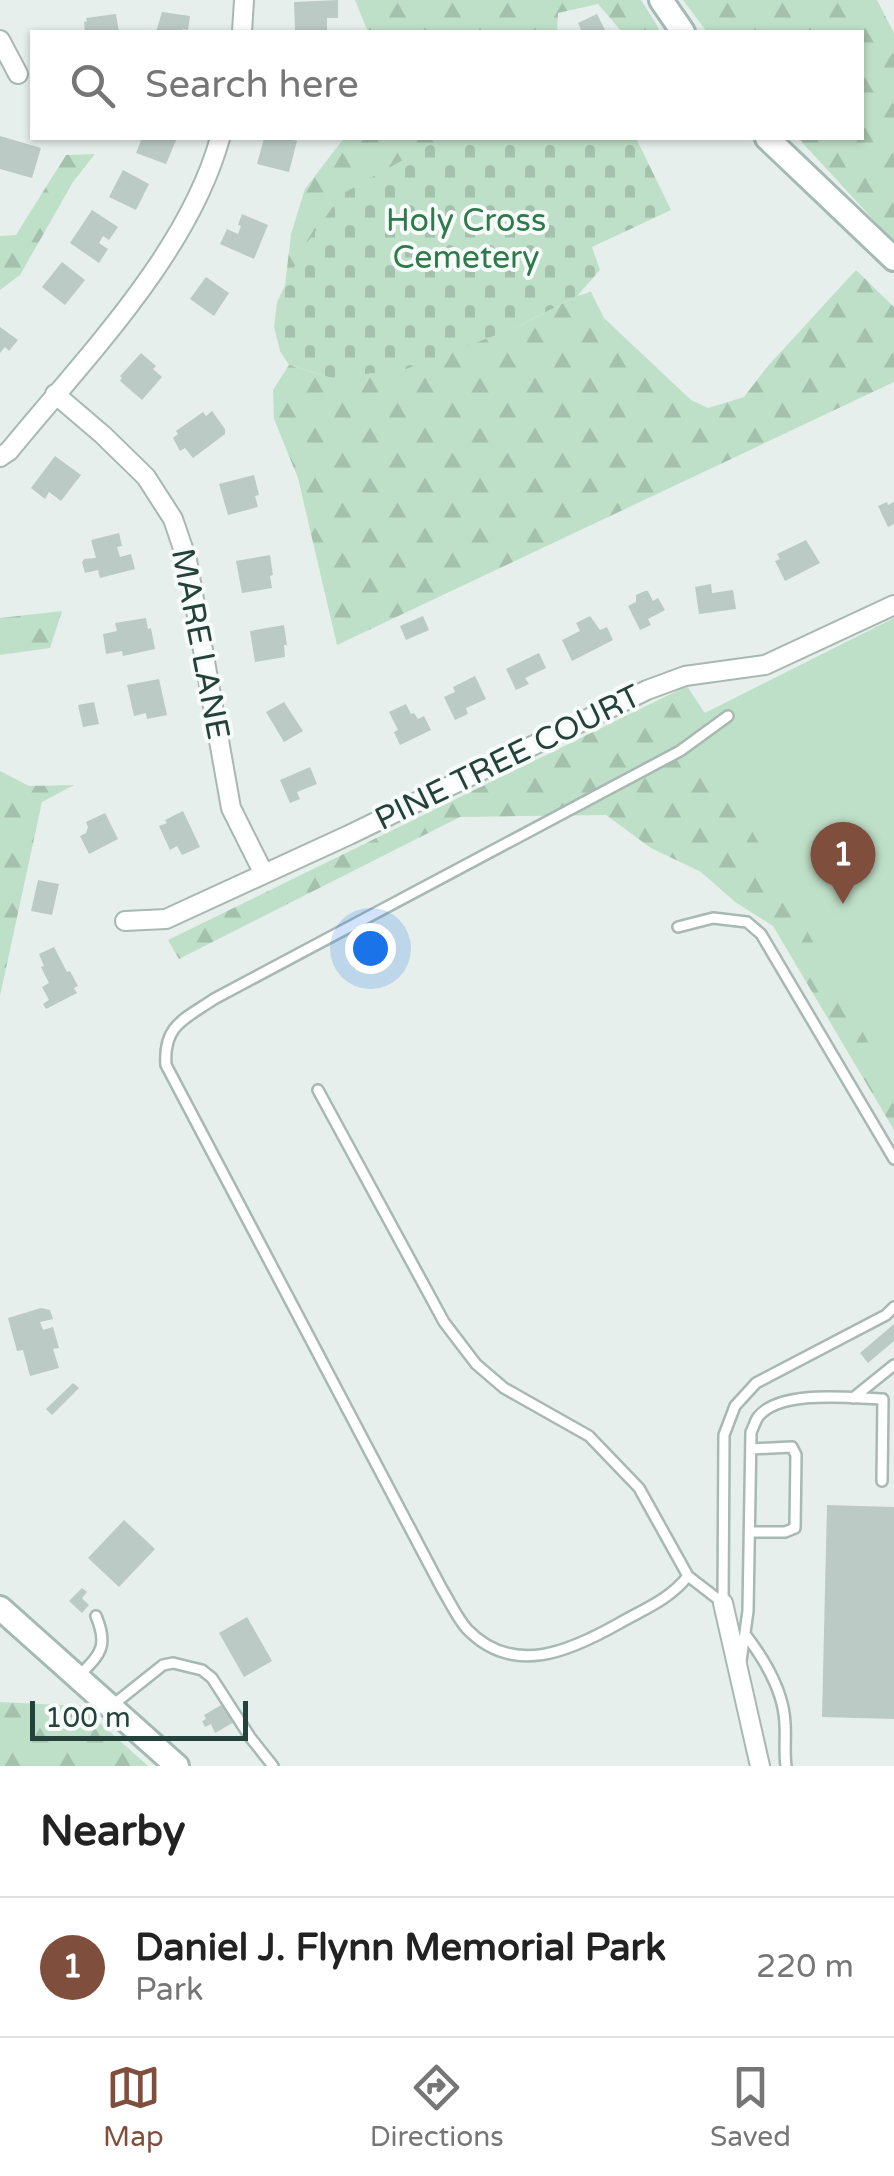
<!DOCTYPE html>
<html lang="en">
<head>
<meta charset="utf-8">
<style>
	body { margin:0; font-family:"Varela Round",sans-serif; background:#f2f2f2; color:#222 }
	.scale { position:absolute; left:30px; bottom:25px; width:218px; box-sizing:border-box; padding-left:10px; border:5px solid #24423a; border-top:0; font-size:28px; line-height:35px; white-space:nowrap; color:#24423a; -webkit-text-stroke:8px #f7fbf9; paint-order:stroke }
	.you { position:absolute; left:370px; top:948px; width:35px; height:35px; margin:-25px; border:8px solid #fff; border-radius:50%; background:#1a73e8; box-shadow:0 0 0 15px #1a73e833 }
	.badge { display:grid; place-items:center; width:65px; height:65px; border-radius:50%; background:#804e3d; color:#fff; font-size:32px; font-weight:700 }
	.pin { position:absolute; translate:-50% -82px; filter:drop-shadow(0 2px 5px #0008) }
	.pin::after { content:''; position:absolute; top:52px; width:35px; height:30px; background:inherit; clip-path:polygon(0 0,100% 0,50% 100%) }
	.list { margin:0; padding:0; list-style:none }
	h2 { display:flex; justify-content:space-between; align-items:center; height:130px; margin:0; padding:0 40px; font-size:42px }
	h2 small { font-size:32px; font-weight:400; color:#767676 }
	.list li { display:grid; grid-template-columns:65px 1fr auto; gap:30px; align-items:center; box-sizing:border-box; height:140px; padding:0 40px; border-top:2px solid #e0e0e0 }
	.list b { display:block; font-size:38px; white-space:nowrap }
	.list p { margin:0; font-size:32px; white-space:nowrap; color:#767676 }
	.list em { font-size:32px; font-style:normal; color:#767676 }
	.icon { flex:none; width:55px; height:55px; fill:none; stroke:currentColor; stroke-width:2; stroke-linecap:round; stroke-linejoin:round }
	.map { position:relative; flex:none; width:894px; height:1766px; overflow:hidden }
	.search { position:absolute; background:#fff; box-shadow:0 2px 8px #0004; left:30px; right:30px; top:30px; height:110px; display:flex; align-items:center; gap:25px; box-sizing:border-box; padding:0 35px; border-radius:0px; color:#767676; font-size:38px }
	.sheet { height:270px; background:#fff }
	nav { display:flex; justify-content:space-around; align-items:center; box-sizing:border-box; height:140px; border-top:2px solid #e0e0e0; background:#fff; font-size:28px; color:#767676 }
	nav a { display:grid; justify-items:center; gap:5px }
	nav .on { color:#804e3d }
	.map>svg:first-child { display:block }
</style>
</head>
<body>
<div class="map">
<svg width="894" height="1766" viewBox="0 0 894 1766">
	<defs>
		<pattern id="forest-firs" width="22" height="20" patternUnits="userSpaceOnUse" patternTransform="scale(2.5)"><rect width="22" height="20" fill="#bfe0c8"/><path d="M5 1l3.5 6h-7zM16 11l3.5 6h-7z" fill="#a4c1ad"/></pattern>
		<pattern id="cemetery-stones" width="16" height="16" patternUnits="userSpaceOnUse" patternTransform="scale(2.5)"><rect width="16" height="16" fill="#bfe0c8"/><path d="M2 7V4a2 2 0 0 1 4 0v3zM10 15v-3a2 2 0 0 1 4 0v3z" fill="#a4c1ad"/></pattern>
	</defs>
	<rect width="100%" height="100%" fill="#e6efeb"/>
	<!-- forest -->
	<path fill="url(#forest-firs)" d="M355,0H641L658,27L659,32H622L598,4L558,13L557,32H368Z
		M683,0H877L894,33V242L798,138H862V32H707Z
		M344,138H466L285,286L291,234L305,189Z
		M95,154L73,182L20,275L0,290V236L16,235L66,155Z
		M856,270L894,307V382L337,645L298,478L274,419L273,390L289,365L332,378L517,327L577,296L591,292L604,318L691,400L708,408L744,397L767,367Z
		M62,611L50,648L0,655V618Z
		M687,686L704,712L753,734L894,993V1130L773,926L735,902L701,872L651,848L606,815L460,817L179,959L168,940Z
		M0,771L29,786L74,785L42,802L0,996Z
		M0,1702L81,1706L148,1766H0Z"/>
	<!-- cemetery -->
	<path fill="url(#cemetery-stones)" d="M442,138H636L671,210L592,247L600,270L577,296L517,327L406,369L332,378L289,365L280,351L274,327L277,302L304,247L342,194Z"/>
	<!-- green -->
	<path fill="#bfe0c8" d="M894,618V1089L691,720Z"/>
	<!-- building -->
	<path fill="#bbcac4" d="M338,0V18H327V30L295,31L294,2Z
		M162,12L190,16L188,30L183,29L182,32H156Z
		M116,14L119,32H85L84,22L87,21L86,18Z
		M597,14L606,32H582L578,23Z
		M0,136L41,148L32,178L0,169Z
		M142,138H177L166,164L136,153Z
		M264,138H283L297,141L289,172L257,164Z
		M123,170L149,184L136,210L109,197Z
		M92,210L118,227L109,240L103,236L99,243L108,249L99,263L70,243Z
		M242,214L268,225L254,259L220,244L227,229L238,234L241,226L238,225Z
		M62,262L85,280L65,305L42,287Z
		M206,277L229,293L214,316L190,299Z
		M0,327L18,340L9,351L5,347L0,353Z
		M141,353L156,366L153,369L162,377L142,400L120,381L122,378L120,376Z
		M212,411L225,429V434L193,458L185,448L180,451L173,438L178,434L176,431L203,412L206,416Z
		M55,456L81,475L61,501L49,492L45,499L31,488Z
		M254,475L259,495L255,496L258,507L228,515L219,484Z
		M887,502L888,505L894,502V524L888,527L878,506Z
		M119,533L122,546L117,547L120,557L131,554L135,569L100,578L98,570L85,573L82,562L84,559L96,558L91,540Z
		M806,540L820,563L785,581L775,561L780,559L777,554Z
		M270,555L273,575L270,576L272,588L242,593L236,561Z
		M711,584L712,593L733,590L736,609L699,614L695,587Z
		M645,591H648L653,601L658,598L665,610L648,619L651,625L640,630L628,606L636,602V595Z
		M423,616L429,630L406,640L400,626Z
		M590,616L600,630L607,627L613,640L572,661L562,640L580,631L576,623Z
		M146,618L148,629L151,628L155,649L123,656L122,651L106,654L103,634L117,631L115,623Z
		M284,625L287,645H284L285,657L255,662L250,631Z
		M539,653L546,668L525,678L529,684L516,690L506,669Z
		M475,676L486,699L466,708L468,714L455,720L444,697L455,692L453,687Z
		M159,679L167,715L147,719L146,713L134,716L127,685Z
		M94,702L99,724L83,727L78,705Z
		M284,702L303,731L284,742L266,712Z
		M406,704L411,714L414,713L418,719L424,716L431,730L400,745L394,732L398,730L389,712Z
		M310,767L317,784L297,792L300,799L290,803L280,780Z
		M183,811L200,847L182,855L177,846L170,850L159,826L167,823L165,820Z
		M105,813L118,839L89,854L80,836L86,833L88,827L86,822Z
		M38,880L59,884L52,915L31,911Z
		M54,947L67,972L70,971L78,986L74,988L77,993L46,1009L43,1004L49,1000L42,987L49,983L41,967L44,966L39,954Z
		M41,1308L50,1310L53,1319L40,1322L43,1330L53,1327L59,1348L53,1349L59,1368L30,1376L23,1350L17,1351L8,1318Z
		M894,1324V1341L868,1363L860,1353Z
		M73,1383L79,1388L52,1415L46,1409Z
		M827,1505L894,1507V1719L822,1717Z
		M124,1520L155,1549L119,1587L88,1558Z
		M82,1588L87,1592L82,1598L89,1605L82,1613L69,1601Z
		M247,1617L272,1661L244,1677L219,1633Z
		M223,1704L234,1722L215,1733L211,1724L205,1727L202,1721L206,1719L204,1715Z"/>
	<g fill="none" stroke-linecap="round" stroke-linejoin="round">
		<!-- lane casing -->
		<g stroke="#a8b8b2" stroke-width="14">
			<path id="lane" d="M678,927L713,918L747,922L761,934L894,1159
				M318,1090L444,1322L476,1364L504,1388L589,1436L639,1488L688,1576L723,1603
				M853,1398L894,1365
				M750,1532H785L795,1528L796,1455L792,1447L751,1449
				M688,1576C669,1600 644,1609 618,1624C570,1651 513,1677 467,1629C457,1618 450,1602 442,1589L166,1065C163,1025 185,1019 214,999L680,751L728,716
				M723,1603L724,1435L735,1406L756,1383L886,1315L894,1307
				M745,1634C765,1660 784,1691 785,1724C786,1738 784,1752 786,1766
				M741,1661L748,1611L751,1432C754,1427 755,1421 758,1417C780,1389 851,1398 883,1399L882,1481
				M79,1676C100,1654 109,1647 96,1616
				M114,1704L163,1665L173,1663L202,1670L212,1678L250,1737L273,1766"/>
		</g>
		<!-- street casing -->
		<g stroke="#a8b8b2" stroke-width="22">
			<path id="street" d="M242,32L244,0
				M0,40L18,74
				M55,394L103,435L146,477L173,519L187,560L231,808L264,874
				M0,457L9,451C84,359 188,254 220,138
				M125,921L166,919L349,835L647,690L685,676L765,665L894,605
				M723,1603L760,1766"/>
		</g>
		<!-- secondary casing -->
		<g stroke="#a4bbb3" stroke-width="28">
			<path id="secondary" d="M661,0L683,32
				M767,138L894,259
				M0,1608L177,1766"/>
		</g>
		<!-- lane -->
		<use href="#lane" stroke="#fff" stroke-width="9"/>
		<!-- street -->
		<use href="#street" stroke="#fff" stroke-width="18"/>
		<!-- secondary -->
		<use href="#secondary" stroke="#fff" stroke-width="22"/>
	</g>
	<g text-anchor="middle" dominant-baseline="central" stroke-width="8" stroke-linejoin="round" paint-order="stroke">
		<!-- park labels -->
		<g font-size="32" fill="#2d7a4b" stroke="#f7fbf9">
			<text x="466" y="221">Holy Cross<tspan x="466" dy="37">Cemetery</tspan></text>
		</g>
		<!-- street labels -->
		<g font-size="32" fill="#24423a" stroke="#f7fbf9">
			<text transform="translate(200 644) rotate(79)">MARE LANE</text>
			<text transform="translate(508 758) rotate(-26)">PINE TREE COURT</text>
		</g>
	</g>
</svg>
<div class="scale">100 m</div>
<div class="you"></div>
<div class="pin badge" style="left:843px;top:904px">1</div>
<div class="search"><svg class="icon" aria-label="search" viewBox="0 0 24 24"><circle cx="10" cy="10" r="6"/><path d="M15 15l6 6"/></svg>Search here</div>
</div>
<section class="sheet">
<h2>Nearby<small></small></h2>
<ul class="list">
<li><span class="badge">1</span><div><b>Daniel J. Flynn Memorial Park</b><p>Park</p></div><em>220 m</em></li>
</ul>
</section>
<nav>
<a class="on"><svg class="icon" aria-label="map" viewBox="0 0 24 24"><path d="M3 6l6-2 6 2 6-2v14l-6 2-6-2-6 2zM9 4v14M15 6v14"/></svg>Map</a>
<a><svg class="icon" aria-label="directions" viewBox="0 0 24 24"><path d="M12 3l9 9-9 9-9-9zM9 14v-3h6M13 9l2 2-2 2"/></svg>Directions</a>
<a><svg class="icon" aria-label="saved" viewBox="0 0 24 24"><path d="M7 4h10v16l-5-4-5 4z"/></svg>Saved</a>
</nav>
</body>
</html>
